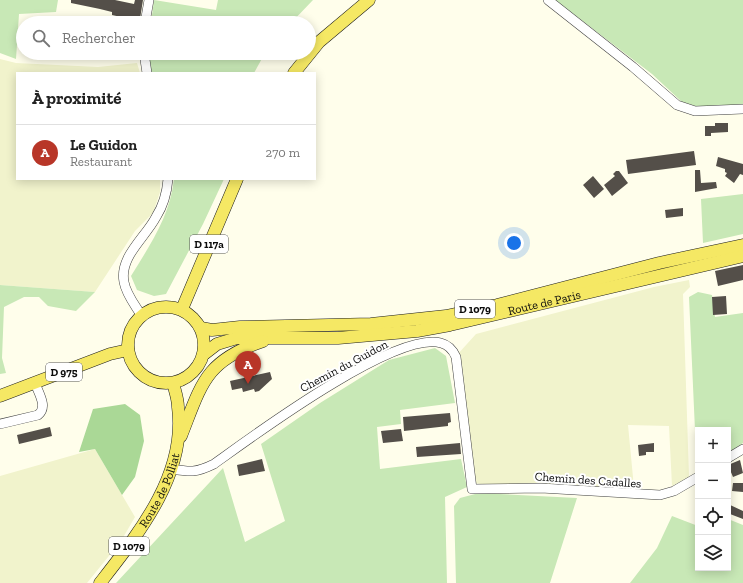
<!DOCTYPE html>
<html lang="fr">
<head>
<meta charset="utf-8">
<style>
	body { margin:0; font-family:"Zilla Slab",serif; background:#f6f6f6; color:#222 }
	.controls { position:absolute; right:12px; bottom:12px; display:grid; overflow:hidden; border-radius:0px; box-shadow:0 2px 10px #0003 }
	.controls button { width:36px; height:36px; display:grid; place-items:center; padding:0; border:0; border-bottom:1px solid #e0e0e0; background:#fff; color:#222; font:20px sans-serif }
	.you { position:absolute; left:514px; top:243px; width:14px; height:14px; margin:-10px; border:3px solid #fff; border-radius:50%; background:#1a73e8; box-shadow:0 0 0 6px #1a73e833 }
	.badge { display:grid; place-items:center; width:26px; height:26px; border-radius:50%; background:#b83628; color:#fff; font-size:13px; font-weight:700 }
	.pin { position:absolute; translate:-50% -33px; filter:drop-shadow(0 1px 2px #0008) }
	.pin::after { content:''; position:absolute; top:21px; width:14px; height:12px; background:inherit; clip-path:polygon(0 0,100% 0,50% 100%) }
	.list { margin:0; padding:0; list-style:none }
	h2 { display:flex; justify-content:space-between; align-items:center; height:52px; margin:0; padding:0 16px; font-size:17px }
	h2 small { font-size:13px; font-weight:400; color:#767676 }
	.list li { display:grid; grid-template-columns:26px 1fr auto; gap:12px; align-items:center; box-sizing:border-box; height:56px; padding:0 16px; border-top:1px solid #e0e0e0 }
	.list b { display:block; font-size:15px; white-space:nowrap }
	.list p { margin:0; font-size:13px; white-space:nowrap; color:#767676 }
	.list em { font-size:13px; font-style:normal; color:#767676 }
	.icon { flex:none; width:22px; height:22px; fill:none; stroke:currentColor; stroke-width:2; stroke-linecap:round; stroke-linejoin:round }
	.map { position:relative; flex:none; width:743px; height:583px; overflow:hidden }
	.search { position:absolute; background:#fff; box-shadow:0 2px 10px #0003; left:16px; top:16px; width:300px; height:44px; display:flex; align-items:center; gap:10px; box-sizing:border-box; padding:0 14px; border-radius:22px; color:#767676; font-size:15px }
	.panel { position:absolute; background:#fff; box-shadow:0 2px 10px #0003; left:16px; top:72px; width:300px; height:108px; border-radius:0px }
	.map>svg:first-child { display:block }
</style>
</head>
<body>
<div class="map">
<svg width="743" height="583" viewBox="0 0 743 583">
	<rect width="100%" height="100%" fill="#fffeeb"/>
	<!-- farmland -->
	<path fill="#f1f3cc" d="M0,59L16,63L98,67L137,63L140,73H17V179H160V192L153,213L135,231L95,292L0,285Z
		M689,280L690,287L683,294L689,477L672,486L669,426L628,425L634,488L485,485L476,483L457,355L476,334L654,287Z
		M95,449L135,517L121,541L87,583H0V476Z"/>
	<!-- green -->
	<path fill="#c8e8b6" d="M0,0H58L56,12L19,14L16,59L0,53Z
		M154,0L216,10L218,0H313L291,23H151Z
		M555,0H743V106L699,107L682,102L652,74Z
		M149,53H265L254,73H151Z
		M174,179H224L203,224L166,294L154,296L137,290L131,276C150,245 170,216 174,179Z
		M743,194V234L703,243L701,199Z
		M0,285L95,292L76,311L48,306L39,297H24L4,307L2,358L6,373L0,374Z
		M698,292L712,295L715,317L743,313V443L728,453V430H698L697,475L689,297Z
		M435,348L446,356L455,403L400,410L401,424L377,427L380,469L461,459L467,487L445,497L447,583H116L223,468L245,542L285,521L261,444L320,403L389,360Z
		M479,493L577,498L550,583H456L454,506L460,498Z
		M672,516L698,526V568H728V519L743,525V583H630L657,548Z"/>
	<!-- forest -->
	<path fill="#aad896" d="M125,404L140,415L144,441L135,477L122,495L95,449L79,452L93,409Z"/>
	<!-- building -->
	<path fill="#544f49" d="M71,0H115L134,4L135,0H143L140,19L130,16V19L112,15V12L100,9L71,3Z
		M715,123H728V132L711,133V136H705V126H715Z
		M694,151L696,165L628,174L626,160Z
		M718,157L743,164V175L740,174L734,183L725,176L727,173L725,172V169L716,166Z
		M695,170H700L701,183L716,182L717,188L695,192Z
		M616,171H619L628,183L612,196L604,185L615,176L613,174Z
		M593,176L604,189L594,198L583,185Z
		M683,208V216L666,218L665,210Z
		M743,265V280L718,286L715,271Z
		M726,296L727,314L713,315L712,297Z
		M270,372L272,379L259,391L255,392L254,389L243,392L242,388L232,390L230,381Z
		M450,413L451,422L448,423V426L404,431L403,417Z
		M50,427L52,436L19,444L17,435Z
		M401,429L403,441L383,443L381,431Z
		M460,443L461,454L417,457L416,447Z
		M654,443V452H646V455L639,456L638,445Z
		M262,459L265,471L239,476L237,465Z
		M740,460L743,473L733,477L728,465Z
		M733,483H743V492L732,491Z
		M728,504L743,511V519L730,514Z"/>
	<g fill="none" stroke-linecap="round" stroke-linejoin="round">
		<!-- minor casing -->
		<g stroke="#3f3f3f" stroke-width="10">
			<path id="minor" d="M548,0L633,67L677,105L695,111L743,109
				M145,23L149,0
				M144,53L147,73
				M141,315C135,305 126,294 124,282C119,257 145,238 156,217C163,206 167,192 168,179
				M0,424L38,415C48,407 39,394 35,383
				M728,458L743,449
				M172,469C190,472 196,473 214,464C253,436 396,330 441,343C449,345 453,350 456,357L472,489L541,488L660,495L674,491L698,477"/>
		</g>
		<!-- major casing -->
		<g stroke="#1d1d1d" stroke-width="13">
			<g id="major">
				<path d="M294,73L319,42L369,0"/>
				<circle cx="166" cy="345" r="38"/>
				<path d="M182,309L237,179"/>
				<path d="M201,328L212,330L240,327L371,324L446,316L497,305L659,263L743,245"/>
				<path id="s1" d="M204,354L217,344L237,338H338L417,331L450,325L743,256"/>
				<path d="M0,396L110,354L128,350"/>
				<path d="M181,436C202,383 205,361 263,341"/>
				<path id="s2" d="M100,583C139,533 187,474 178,407C178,399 175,391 173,383"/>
			</g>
		</g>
		<!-- minor -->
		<use href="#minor" stroke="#fff" stroke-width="9"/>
		<!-- major -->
		<use href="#major" stroke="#f5e864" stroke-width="12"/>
	</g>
	<g text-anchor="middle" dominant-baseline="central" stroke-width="4" stroke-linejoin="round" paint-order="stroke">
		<!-- shield labels -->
		<g fill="#fff" stroke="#555" stroke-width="1">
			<rect x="190" y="235" width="38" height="18" rx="3"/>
			<rect x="455" y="300" width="40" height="18" rx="3"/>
			<rect x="46" y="363" width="36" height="18" rx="3"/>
			<rect x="109" y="537" width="40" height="18" rx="3"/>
		</g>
		<g font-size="11" font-weight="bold" fill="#0c0c0c">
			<text x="209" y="244">D 117a</text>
			<text x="475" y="309">D 1079</text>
			<text x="64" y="372">D 975</text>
			<text x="129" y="546">D 1079</text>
		</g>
		<!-- street labels -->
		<g font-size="12" fill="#0c0c0c" stroke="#fff">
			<text stroke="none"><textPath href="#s1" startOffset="348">Route de Paris</textPath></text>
			<text transform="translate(344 366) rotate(-28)">Chemin du Guidon</text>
			<text transform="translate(588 480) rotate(4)">Chemin des Cadalles</text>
			<text stroke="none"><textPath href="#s2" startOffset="111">Route de Polliat</textPath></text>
		</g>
	</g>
</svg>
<div class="controls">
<button>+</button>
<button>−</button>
<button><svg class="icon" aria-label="locate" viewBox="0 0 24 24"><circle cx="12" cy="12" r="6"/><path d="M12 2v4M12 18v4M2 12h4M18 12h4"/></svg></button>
<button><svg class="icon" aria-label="layers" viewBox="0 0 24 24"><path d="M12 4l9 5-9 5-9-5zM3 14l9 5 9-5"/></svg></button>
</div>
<div class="you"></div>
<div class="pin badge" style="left:248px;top:384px">A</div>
<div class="search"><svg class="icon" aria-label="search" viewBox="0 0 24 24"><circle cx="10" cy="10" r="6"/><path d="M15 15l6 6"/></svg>Rechercher</div>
<section class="panel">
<h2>À proximité<small></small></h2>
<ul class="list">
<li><span class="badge">A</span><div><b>Le Guidon</b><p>Restaurant</p></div><em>270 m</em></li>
</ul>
</section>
</div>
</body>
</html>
